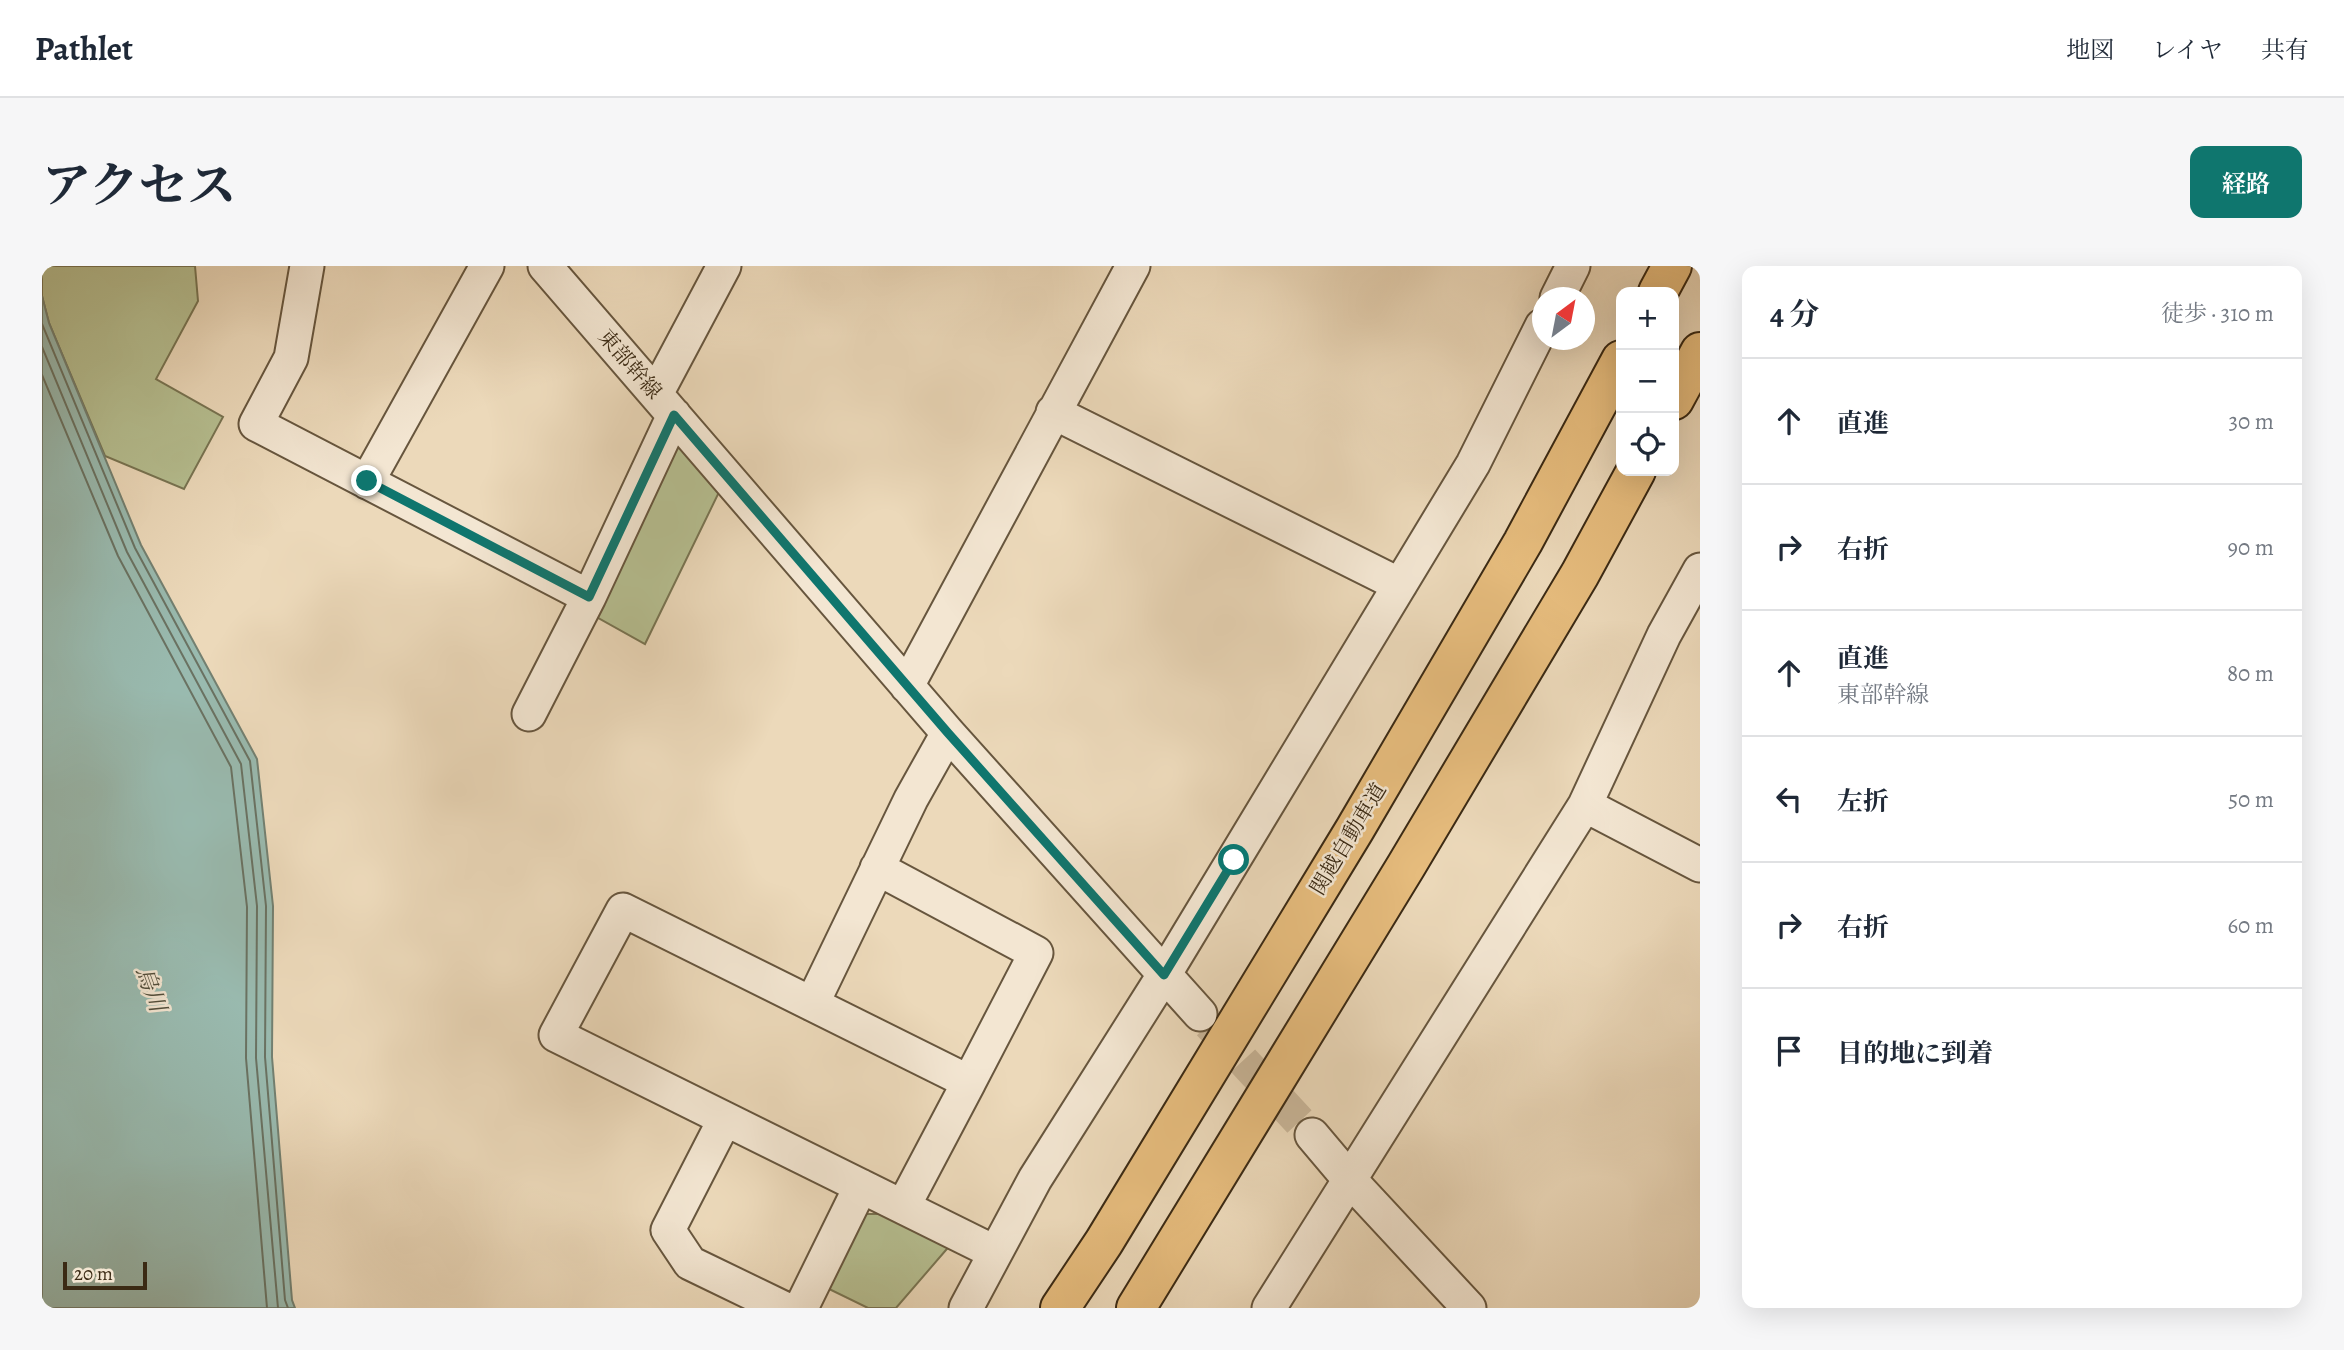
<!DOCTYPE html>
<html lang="ja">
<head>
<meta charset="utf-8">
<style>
	body { margin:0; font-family:Alegreya,"Noto Serif JP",serif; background:#f6f6f7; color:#1f2937 }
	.controls { position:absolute; right:21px; top:21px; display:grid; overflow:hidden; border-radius:14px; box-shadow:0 7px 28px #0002 }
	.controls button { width:63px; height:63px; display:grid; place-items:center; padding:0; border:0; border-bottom:2px solid #e0e1e3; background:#fff; color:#1f2937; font:35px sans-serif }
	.compass { position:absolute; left:1490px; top:21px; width:63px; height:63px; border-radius:50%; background:#fff; box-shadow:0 7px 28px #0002; rotate:32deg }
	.scale { position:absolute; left:21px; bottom:18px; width:84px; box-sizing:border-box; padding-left:7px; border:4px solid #3b2a14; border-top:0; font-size:19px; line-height:24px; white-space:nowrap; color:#3b2a14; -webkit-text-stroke:5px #f3e6d2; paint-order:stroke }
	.stop { position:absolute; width:21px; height:21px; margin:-16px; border:5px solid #0f766e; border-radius:50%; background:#fff }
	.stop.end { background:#0f766e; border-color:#fff; box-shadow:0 2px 7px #0008 }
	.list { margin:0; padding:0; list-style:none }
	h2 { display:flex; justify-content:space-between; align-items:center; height:91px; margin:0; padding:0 28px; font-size:30px }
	h2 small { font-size:23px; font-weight:400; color:#747a83 }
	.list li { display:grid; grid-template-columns:46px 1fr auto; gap:21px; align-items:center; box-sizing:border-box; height:126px; padding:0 28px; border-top:2px solid #e0e1e3 }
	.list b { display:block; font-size:26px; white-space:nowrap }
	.list p { margin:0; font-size:23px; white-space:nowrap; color:#747a83 }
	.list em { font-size:23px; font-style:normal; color:#747a83 }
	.icon { flex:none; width:38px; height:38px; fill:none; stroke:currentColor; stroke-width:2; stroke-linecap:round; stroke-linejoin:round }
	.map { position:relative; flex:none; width:1658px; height:1042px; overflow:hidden; border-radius:14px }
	header { display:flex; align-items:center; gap:42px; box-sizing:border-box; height:98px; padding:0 35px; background:#fff; border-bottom:2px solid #e0e1e3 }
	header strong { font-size:33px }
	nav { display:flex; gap:38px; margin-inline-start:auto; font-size:24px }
	.intro { display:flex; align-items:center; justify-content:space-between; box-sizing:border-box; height:168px; padding:0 42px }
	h1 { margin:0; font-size:49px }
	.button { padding:18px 32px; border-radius:14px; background:#0f766e; color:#fff; font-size:24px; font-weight:700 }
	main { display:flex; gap:42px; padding:0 42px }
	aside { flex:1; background:#fff; border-radius:14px; box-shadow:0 7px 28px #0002 }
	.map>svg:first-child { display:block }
</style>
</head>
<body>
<header>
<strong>Pathlet</strong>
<nav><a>地図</a><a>レイヤ</a><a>共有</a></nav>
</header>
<div class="intro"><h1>アクセス</h1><a class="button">経路</a></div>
<main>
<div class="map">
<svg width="1658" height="1042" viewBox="0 0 1658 1042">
	<rect width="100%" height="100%" fill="#ecd9ba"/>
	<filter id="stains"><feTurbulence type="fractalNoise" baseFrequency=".00286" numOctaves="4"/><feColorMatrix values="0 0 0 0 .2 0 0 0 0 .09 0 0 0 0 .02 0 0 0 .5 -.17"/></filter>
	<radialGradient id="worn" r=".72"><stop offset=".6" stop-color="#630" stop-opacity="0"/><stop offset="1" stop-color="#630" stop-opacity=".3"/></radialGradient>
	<!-- green -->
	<path fill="#b6bf91" stroke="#787452" stroke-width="2" d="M0,0H153L156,35L114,113L181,151L142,223L63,190L7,57L0,30Z
		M632,164L680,220L603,378L551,349Z
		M821,948H845L910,977L854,1042H826L783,1021Z"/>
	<!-- water -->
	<path fill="#99baaf" stroke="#738071" stroke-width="2" d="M0,30L7,57L99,279L215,493L231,640L230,791L250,1034L253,1042H0Z"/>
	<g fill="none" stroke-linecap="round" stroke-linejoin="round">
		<!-- shore -->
		<path stroke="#6a7262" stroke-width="2" d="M0,58L93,282L208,495L224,640L223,791L243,1034L246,1042
			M0,81L85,286L199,498L215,640L214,792L236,1042
			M0,109L76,290L189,501L205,641L204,792L225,1042"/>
		<!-- minor-tunnel -->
		<path stroke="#c9b699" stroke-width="33" stroke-dasharray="33 17" stroke-linecap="butt" d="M1167,758L1270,869"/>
		<!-- minor casing -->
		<g stroke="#67563e" stroke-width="37">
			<path id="minor" d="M265,0L249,92L214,158L547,331
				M503,0L906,467L1158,748
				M1515,32L1531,0
				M614,128L682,0
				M1011,146L1358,319
				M325,216L445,0
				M865,420L1091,0
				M487,448L547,331L632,149
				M1543,539L1658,599
				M835,602L994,687L927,816
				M770,738L869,533L906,467
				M683,853L626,964L648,997L741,1042
				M1270,869L1308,914L1427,1042
				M861,941L927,816L581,644L514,769L952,986
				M759,1042L819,920
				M924,1042L993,913L1122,709L1431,198L1500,60
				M1227,1042L1543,539L1622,369L1658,304"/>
		</g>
		<!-- highway casing -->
		<g stroke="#3b2a14" stroke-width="42">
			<path id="highway" d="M1616,26L1630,0
				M1632,134L1658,86
				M1018,1042L1062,976L1313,563L1481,276L1579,94
				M1094,1042L1364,600L1538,308L1594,205"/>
		</g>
		<!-- minor -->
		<use href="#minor" stroke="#f3e6d2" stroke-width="33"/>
		<!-- highway -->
		<use href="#highway" stroke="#e6bc7d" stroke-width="38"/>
	</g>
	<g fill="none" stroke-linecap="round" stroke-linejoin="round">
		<!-- route -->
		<path stroke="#0f766e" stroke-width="9" d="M325,215L547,331L632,149L906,467L1122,709L1192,594"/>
	</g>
	<g text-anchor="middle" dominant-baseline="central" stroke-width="5" stroke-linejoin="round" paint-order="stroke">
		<!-- street labels -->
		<g font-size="21" fill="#3b2a14" stroke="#f3e6d2">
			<text transform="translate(588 98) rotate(49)">東部幹線</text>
			<text transform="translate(1306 573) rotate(-59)">関越自動車道</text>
		</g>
		<!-- water labels -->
		<g font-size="23" font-style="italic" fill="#524e3b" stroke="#f3e6d2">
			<text transform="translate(109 723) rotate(70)">烏川</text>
		</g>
	</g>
	<rect width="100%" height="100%" filter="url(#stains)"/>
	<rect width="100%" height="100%" fill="url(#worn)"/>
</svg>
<div class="controls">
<button>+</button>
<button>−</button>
<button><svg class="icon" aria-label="locate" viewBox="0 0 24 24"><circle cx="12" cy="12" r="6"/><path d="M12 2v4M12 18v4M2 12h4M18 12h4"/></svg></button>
</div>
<svg class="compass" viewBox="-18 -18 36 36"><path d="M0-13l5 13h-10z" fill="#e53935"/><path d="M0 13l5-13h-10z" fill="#747a83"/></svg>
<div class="scale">20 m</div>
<div class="stop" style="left:1192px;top:594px"></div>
<div class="stop end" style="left:325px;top:215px"></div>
</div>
<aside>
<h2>4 分<small>徒歩 · 310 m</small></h2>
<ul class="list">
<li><svg class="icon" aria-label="ahead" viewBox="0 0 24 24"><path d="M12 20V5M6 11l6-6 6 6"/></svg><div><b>直進</b></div><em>30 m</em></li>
<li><svg class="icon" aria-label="right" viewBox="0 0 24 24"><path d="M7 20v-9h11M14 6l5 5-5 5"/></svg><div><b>右折</b></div><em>90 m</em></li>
<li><svg class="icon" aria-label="ahead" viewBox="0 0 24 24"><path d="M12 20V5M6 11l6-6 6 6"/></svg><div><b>直進</b><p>東部幹線</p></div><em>80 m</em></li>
<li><svg class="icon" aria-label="left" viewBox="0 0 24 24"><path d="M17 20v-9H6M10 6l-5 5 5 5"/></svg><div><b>左折</b></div><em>50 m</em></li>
<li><svg class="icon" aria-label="right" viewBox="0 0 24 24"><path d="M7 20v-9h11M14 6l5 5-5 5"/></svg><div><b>右折</b></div><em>60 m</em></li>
<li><svg class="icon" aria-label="arrive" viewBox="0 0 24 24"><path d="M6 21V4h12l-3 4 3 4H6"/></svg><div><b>目的地に到着</b></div></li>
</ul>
</aside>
</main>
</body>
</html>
